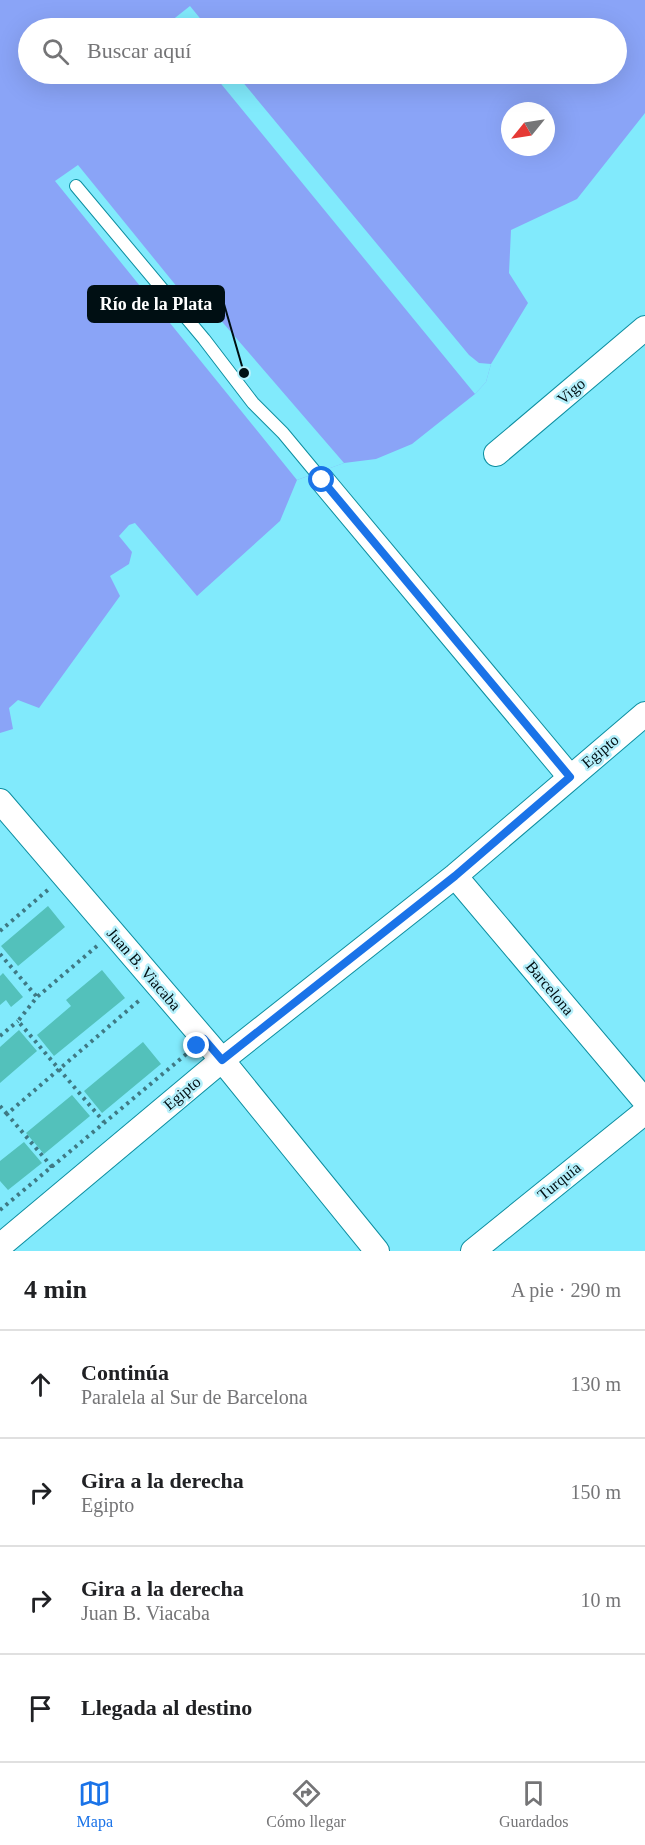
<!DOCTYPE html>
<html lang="es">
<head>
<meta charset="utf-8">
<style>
	body { margin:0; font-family:"Times New Roman",serif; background:#f6f6f6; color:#202124 }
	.compass { position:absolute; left:501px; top:102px; width:54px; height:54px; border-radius:50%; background:#fff; box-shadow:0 6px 24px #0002; rotate:240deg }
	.stop { position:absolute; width:18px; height:18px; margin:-14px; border:4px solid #1a73e8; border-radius:50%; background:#fff }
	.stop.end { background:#1a73e8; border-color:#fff; box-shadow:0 2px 6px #0008 }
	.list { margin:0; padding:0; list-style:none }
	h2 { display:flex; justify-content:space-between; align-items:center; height:78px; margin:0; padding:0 24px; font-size:26px }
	h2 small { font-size:20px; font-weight:400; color:#757577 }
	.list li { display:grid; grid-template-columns:39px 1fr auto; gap:18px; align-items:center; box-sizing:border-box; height:108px; padding:0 24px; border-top:2px solid #e0e0e0 }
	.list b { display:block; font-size:22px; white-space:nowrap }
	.list p { margin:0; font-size:20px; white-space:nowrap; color:#757577 }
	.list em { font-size:20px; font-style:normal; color:#757577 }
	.icon { flex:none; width:33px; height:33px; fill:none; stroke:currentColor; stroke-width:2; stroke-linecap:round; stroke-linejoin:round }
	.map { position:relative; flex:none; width:645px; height:1251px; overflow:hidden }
	.search { position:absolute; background:#fff; box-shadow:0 6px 24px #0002; left:18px; right:18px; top:18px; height:66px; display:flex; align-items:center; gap:15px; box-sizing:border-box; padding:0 21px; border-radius:33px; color:#757577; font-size:22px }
	.sheet { height:510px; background:#fff }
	nav { display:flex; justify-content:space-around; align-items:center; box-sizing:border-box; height:84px; border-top:2px solid #e0e0e0; background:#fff; font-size:16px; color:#757577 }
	nav a { display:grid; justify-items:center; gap:3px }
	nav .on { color:#1a73e8 }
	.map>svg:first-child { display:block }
</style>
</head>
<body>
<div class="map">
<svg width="645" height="1251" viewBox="0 0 645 1251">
	<rect width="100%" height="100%" fill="#81eafc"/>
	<!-- water -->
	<path fill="#8aa4f7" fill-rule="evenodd" d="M0,0H645V113L577,199L511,230L509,273L528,303L491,364L486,382L475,394L412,444L376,459L344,463L297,480L280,521L197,596L135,523L129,525L119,536L132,552L129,564L110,576L120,596L39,708L18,700L9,708L13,729L0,733ZM28,28H616V74H28ZM510,111H546V147H510Z"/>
	<!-- pier -->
	<path fill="#81eafc" d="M190,6L208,28H168L166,25Z
		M213,74H236L469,355L479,363L491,364L486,382L475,394Z
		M78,165L182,293L192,287L344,463L297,480L55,181Z"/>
	<!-- building -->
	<path fill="#53c1bb" d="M48,906L65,927L18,966L1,946Z
		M102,970L125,998L54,1056L37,1035L71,1006L66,1000Z
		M3,973L23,997L11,1007L6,1000L0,1005V976Z
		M19,1030L37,1051L0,1083V1047Z
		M143,1042L161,1064L102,1113L84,1091Z
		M72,1095L90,1116L44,1154L26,1133Z
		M24,1142L42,1163L8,1190L0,1181V1161Z"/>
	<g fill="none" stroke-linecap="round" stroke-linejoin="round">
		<!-- lane casing -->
		<g stroke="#0d8ea0" stroke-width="14">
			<path id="lane" d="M76,186L204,339L253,403L283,433L322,480"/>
		</g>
		<!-- street casing -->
		<g stroke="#0d8ea0" stroke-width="26">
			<path id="street" d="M496,454L645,328
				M322,480L570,777
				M0,801L222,1060L377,1251
				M455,876L645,1101
				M0,1246L222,1060L455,876L645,714
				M473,1251L645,1112"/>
		</g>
		<!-- path -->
		<path stroke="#3f7984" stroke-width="4" stroke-dasharray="3 4.5" stroke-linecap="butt" d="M0,931L50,888
			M97,946L37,997L18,1021L104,1122
			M0,954L37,997
			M0,1036L18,1021
			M0,1106L7,1114
			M52,1167L7,1114L142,998
			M0,1210L190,1051"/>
		<!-- lane -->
		<use href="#lane" stroke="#fff" stroke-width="12"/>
		<!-- street -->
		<use href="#street" stroke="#fff" stroke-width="24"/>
	</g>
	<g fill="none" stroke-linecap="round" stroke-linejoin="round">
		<!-- route -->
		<path stroke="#1a73e8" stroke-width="8" d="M197,1046L204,1039L222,1060L455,876L570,777L322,480"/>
	</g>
	<g text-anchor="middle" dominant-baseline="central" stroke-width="5" stroke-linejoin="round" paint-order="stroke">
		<!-- street labels -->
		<g font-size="16" fill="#000f13" stroke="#b6f0fb">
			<text transform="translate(571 391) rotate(-40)">Vigo</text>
			<text transform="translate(600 751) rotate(-40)">Egipto</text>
			<text transform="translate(144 969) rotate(49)">Juan B. Viacaba</text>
			<text transform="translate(550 988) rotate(50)">Barcelona</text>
			<text transform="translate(182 1093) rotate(-40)">Egipto</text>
			<text transform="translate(559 1181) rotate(-39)">Turquía</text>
		</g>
	</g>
	<!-- callouts -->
	<path fill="none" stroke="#000f13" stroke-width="2" d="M244 373L224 304"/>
	<circle fill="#000f13" stroke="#b6f0fb" stroke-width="2" cx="244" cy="373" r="6"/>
	<rect fill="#000f13" stroke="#000f13" stroke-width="2" x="88" y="286" width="136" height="36" rx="6"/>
	<g font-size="18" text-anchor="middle" font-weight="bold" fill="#fff">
		<text x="156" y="310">Río de la Plata</text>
	</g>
</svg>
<svg class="compass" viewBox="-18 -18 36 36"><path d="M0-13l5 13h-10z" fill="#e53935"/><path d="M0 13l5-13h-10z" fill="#757577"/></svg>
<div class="stop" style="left:322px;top:480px"></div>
<div class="stop end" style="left:197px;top:1046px"></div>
<div class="search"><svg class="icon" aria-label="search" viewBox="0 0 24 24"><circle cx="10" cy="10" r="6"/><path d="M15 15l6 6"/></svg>Buscar aquí</div>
</div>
<section class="sheet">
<h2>4 min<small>A pie · 290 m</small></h2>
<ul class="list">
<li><svg class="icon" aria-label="ahead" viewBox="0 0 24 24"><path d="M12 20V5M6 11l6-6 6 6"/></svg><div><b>Continúa</b><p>Paralela al Sur de Barcelona</p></div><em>130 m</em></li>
<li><svg class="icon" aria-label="right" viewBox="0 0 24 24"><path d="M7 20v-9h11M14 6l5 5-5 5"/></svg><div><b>Gira a la derecha</b><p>Egipto</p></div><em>150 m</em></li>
<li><svg class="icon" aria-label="right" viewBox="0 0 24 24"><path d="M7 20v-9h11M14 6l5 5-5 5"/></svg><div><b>Gira a la derecha</b><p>Juan B. Viacaba</p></div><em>10 m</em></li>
<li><svg class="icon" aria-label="arrive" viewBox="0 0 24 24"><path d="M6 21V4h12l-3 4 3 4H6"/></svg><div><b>Llegada al destino</b></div></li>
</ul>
</section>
<nav>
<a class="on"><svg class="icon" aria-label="map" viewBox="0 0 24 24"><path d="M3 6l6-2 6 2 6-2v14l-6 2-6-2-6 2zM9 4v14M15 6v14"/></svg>Mapa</a>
<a><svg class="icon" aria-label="directions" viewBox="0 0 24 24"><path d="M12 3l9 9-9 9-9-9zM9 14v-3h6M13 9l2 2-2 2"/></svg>Cómo llegar</a>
<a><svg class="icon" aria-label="saved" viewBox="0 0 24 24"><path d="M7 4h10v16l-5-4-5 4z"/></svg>Guardados</a>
</nav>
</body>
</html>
